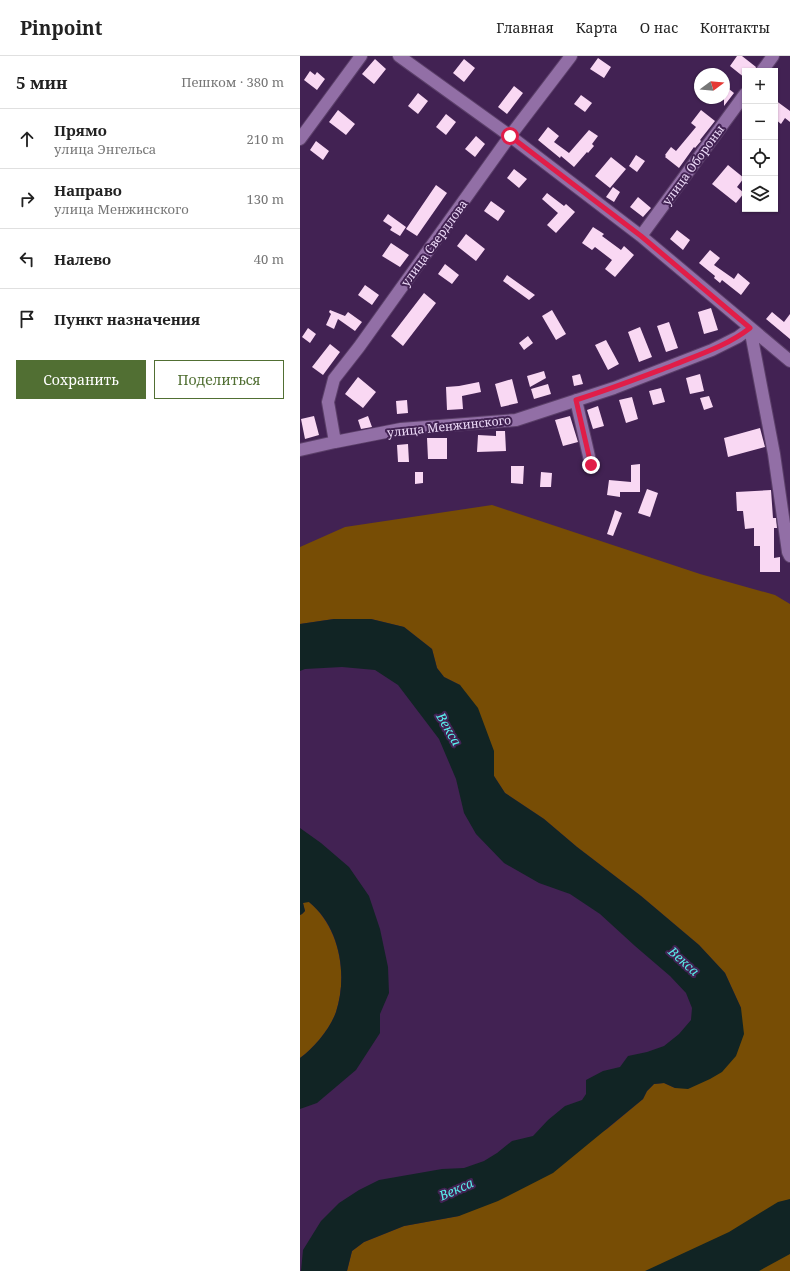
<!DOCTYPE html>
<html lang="ru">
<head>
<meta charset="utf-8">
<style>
	body { margin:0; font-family:"Noto Serif",serif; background:#f2f2f2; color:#222 }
	.controls { position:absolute; right:12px; top:12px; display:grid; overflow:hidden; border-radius:0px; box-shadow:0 1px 3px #0004 }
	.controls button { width:36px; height:36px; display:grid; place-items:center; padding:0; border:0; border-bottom:1px solid #e0e0e0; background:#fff; color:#222; font:20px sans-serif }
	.compass { position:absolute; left:394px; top:12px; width:36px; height:36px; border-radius:50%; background:#fff; box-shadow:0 1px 3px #0004; rotate:74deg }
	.stop { position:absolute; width:12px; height:12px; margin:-9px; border:3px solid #e11d48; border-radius:50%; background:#fff }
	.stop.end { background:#e11d48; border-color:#fff; box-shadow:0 1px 4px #0008 }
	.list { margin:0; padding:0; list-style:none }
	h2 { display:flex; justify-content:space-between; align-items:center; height:52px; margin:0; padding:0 16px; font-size:17px }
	h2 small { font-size:13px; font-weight:400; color:#767676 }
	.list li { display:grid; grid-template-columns:26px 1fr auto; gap:12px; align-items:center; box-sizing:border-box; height:60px; padding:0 16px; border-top:1px solid #e0e0e0 }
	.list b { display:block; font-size:15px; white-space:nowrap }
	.list p { margin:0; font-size:13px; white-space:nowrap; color:#767676 }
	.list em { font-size:13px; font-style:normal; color:#767676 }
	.actions { display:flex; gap:8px; padding:12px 16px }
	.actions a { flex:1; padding:9px 0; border:1px solid #516f33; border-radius:0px; text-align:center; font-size:14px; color:#516f33 }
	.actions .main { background:#516f33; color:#fff }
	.icon { flex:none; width:22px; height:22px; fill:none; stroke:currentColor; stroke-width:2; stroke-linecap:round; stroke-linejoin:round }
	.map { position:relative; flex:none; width:490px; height:1215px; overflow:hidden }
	header { display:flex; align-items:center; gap:24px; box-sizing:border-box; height:56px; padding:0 20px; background:#fff; border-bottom:1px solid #e0e0e0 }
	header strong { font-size:19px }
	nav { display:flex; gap:22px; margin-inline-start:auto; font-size:14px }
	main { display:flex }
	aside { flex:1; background:#fff }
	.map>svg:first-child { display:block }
</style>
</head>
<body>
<header>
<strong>Pinpoint</strong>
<nav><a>Главная</a><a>Карта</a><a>О нас</a><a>Контакты</a></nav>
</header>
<main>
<aside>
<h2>5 мин<small>Пешком · 380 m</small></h2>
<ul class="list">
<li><svg class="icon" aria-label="ahead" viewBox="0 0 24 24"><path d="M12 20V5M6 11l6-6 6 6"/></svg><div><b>Прямо</b><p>улица Энгельса</p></div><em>210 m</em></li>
<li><svg class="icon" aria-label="right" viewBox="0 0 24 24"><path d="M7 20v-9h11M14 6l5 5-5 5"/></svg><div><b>Направо</b><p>улица Менжинского</p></div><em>130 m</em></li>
<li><svg class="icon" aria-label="left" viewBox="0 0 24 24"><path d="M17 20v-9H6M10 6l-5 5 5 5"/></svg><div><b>Налево</b></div><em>40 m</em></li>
<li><svg class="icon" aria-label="arrive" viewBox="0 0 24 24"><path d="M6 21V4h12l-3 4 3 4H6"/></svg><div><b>Пункт назначения</b></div></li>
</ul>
<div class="actions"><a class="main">Сохранить</a><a>Поделиться</a></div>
</aside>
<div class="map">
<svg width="490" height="1215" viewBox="0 0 490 1215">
	<rect width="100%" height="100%" fill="#422253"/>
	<!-- green -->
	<path fill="#774d05" d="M192,449L400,518L475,539L490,548V1215H47L52,1195L64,1186L104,1170L159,1160L307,1073L343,1043L347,1035L354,1028L364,1027L375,1032L441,952L425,917L399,889L341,840L277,791L244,763L205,737L194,720L193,709L160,629L144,621L137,612L132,593L104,571L71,563H34L0,568V491L45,471Z
		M5,846H9C40,872 48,919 36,956C30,973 14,992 0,1002V859L2,858L5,855L3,847Z"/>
	<!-- water -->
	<path fill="#112424" d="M34,563H71L104,571L132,593L137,612L144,621L160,629L178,652L194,695V720L205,737L244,763L277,791L341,840L399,889L425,917L441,952L444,978L436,1000L422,1016L410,1023L388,1033L375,1032L364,1027L354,1028L347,1035L343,1043L253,1117L198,1145L159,1160L104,1170L64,1186L52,1195L47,1215H1L3,1194L21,1165L39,1147L59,1134L79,1124L142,1113L164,1112L184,1105L197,1097L212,1085L233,1080L248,1064L265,1050L282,1044L286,1038V1024L303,1015L320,1011L328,1000L347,996L364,990L379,978L391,964L392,952L386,937L370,920L335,890L300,858L270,838L239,827L204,807L176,778L164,757L156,723L139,683L98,629L75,614L42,611L5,613L0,615V568Z
		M0,772L21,787L49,811L69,840L80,873L88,911L89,937L80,958V977L56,1014L17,1047L0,1053V1002C14,992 30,973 36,956C48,919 40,871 9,846L3,847L5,855L2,858L0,859Z
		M490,1143V1198L459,1215H345L429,1176L478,1146Z"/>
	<!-- building -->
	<path fill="#f9d8f3" d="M437,0H442L456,11L455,15H445V22L430,10Z
		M298,2L311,11L304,22L290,13Z
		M75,3L86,13L74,28L62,18Z
		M164,3L175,12L164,26L153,17Z
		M10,15L15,19L17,16L25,23L17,34L4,24Z
		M424,29L434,37L424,50Z
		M214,30L223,37L207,58L198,51Z
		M118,37L128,45L118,58L108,50Z
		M281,39L292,47L285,56L274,48Z
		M475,44L490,55V66L485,62L481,68L475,63Z
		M38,54L55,68L46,79L29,66Z
		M401,54L415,65L400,84L401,85L395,92L394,91L379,112L365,101L366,100L365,99L371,91L376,95L396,71L391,67Z
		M146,58L156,66L146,79L136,71Z
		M248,71L259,80L254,86L269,97L289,74L298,80L292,88L294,90L288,97L287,96L274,111L261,100L260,102L238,84Z
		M176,80L185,88L175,101L165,93Z
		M16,85L29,95L23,104L10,94Z
		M336,99L345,105L337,116L329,110Z
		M311,101L326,113L310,132L295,120Z
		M428,109L444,122L437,131L444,137L436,147L412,128Z
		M214,113L227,123L219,132L207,122Z
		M136,129L147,137L117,180L106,173Z
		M313,131L320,136L314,146L306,141Z
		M247,137L264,150L266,148L275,156L256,177L247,169L258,157L242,143Z
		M338,141L351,152L343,161L330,151Z
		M191,145L205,155L198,165L184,155Z
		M88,158L106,171L100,180L90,174L92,171L83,165Z
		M293,171L304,178L302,180L321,194L324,190L334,199L315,221L305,213L312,204L295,191L292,194L282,187Z
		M377,174L390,184L383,194L370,183Z
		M166,178L185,193L176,205L157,190Z
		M91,187L109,199L100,211L82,200Z
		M410,194L420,202L414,209L434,223L438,217L450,227L441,239L422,224L420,227L414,222L415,220L399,207Z
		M145,208L159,219L152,228L138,218Z
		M207,219L235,239L229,244L203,225Z
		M65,229L79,239L72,249L58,239Z
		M124,237L136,247L103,290L91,280Z
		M411,252L418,274L404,278L398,256Z
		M30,254L45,260L48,256L62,266L55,275L38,263L34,273L26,269L31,258L29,256Z
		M252,254L266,278L256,284L242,260Z
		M472,256L484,266L490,258V283L466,263Z
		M369,266L378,292L366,296L357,270Z
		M340,271L352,301L339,306L328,276Z
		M8,272L16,278L10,287L2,281Z
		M228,280L233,287L224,294L219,287Z
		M306,284L319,308L308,314L295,289Z
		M30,288L40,296L23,319L12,311Z
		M244,315L246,322L230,331L227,320Z
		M280,318L283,328L274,330L272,320Z
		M400,318L404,335L390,338L386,322Z
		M58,321L76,336L63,352L45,338Z
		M212,323L218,347L201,351L195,328Z
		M179,326L181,336L162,340L163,353L147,354L146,331L159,330Z
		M248,328L251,338L234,343L231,333Z
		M361,332L365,346L353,349L349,335Z
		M409,340L413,351L404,354L400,342Z
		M332,341L338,363L326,367L319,344Z
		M107,344L108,357L97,358L96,345Z
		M298,350L304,370L293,373L287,354Z
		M14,360L19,379L5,383L1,363Z
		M68,360L72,371L61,373L58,364Z
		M270,360L278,386L263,390L255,364Z
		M460,372L465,391L428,401L424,382Z
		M196,375H205L206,395L177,396L178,379L196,380Z
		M127,382H147V403H128Z
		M108,388L109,406H98L97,389Z
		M340,408V436H320V441L307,439L309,424L331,426V409Z
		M211,410H224L223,428L211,427Z
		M115,416H123V427L115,428Z
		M241,416L252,417L251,431H240Z
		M347,433L358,437L350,461L338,457Z
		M471,434L473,462H476L477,472H474V502L480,501V516H460V490H454V472L445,473L443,455H437L436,436Z
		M315,454L322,457L313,480L307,478Z"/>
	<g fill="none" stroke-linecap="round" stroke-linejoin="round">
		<!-- minor casing -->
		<g stroke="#5b3f69" stroke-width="14">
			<path id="minor" d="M99,0L210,80L341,180L490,305
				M462,15L473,0
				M0,83L61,0
				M341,180L445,38
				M276,344L291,409
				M35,386L28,346L34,323L59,291L210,80L271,0
				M0,394L35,386L101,373L216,364L314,332L412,294L438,281L450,272L474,398L488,496L490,500"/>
		</g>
		<!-- minor -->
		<use href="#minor" stroke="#926fa6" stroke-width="12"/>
	</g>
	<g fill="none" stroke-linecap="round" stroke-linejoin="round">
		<!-- route -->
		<path stroke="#e11d48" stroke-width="5" d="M210,80L341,180L450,272C427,290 398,299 371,310C339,322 308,334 276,344L291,409"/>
	</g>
	<g text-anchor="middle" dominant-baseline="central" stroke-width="4" stroke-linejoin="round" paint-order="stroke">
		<!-- street labels -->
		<g font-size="12" fill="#eddaf8" stroke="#422253">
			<text transform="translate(393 109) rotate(-54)">улица Обороны</text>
			<text transform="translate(134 187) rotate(-54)">улица Свердлова</text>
			<text transform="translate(149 370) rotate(-6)">улица Менжинского</text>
		</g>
		<!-- water labels -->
		<g font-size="13" font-style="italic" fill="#59efeb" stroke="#422253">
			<text transform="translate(149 673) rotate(60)">Векса</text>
			<text transform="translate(384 905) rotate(42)">Векса</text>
			<text transform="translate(156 1133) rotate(-24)">Векса</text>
		</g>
	</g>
</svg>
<div class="controls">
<button>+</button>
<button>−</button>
<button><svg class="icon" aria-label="locate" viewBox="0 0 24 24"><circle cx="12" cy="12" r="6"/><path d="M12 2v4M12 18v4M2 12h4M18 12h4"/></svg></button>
<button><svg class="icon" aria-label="layers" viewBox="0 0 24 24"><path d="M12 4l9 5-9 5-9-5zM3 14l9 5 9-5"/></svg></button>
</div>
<svg class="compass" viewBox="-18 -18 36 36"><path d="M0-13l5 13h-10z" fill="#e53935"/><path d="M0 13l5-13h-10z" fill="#767676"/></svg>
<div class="stop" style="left:210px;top:80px"></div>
<div class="stop end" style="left:291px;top:409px"></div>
</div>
</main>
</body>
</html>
